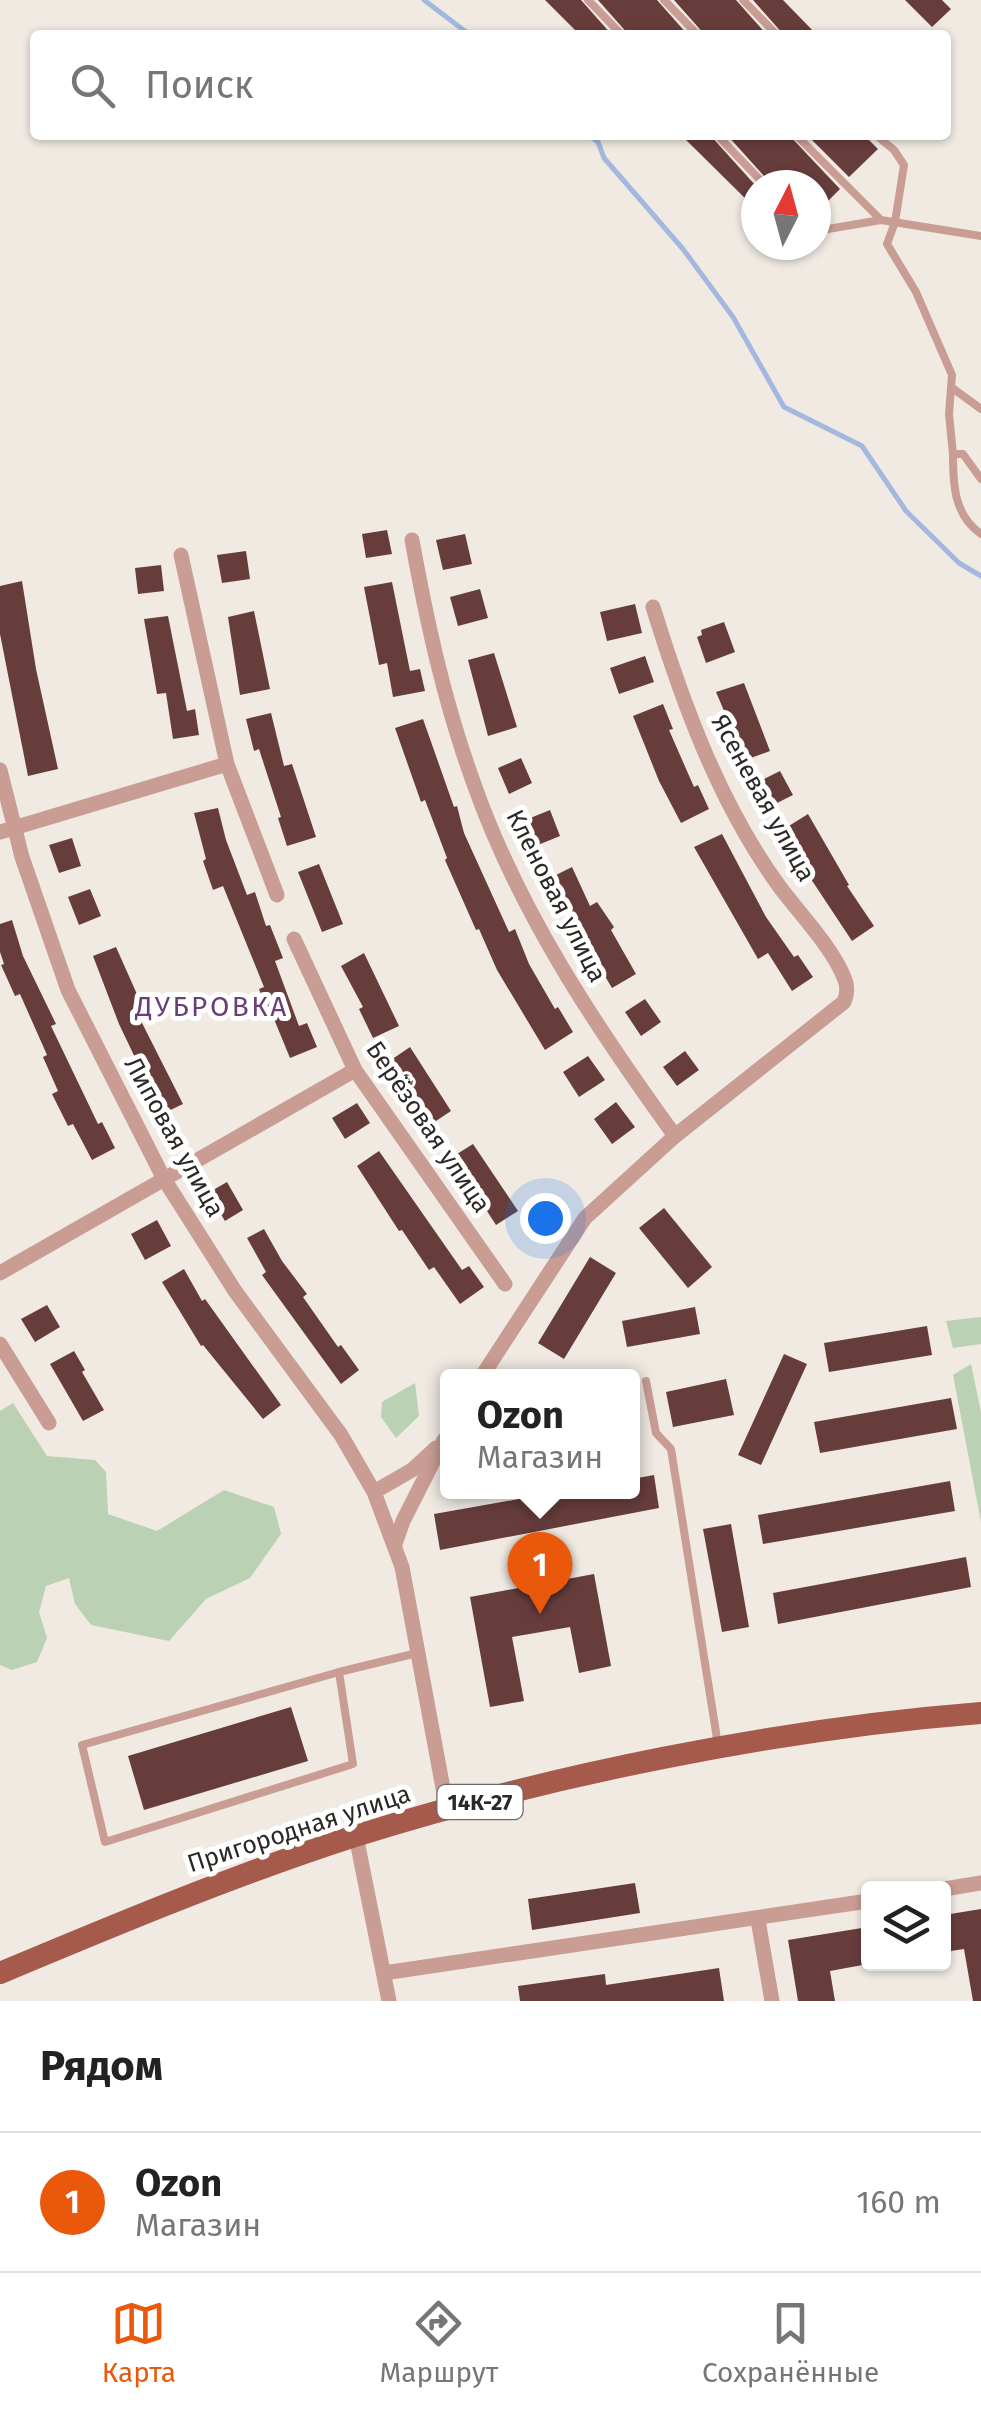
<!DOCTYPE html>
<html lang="ru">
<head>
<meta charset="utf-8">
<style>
	body { margin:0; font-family:"Fira Sans",sans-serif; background:#f6f6f6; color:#222 }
	.controls { position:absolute; right:30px; bottom:30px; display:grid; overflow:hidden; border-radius:10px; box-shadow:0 2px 8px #0004 }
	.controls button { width:90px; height:90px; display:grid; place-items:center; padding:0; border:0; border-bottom:2px solid #e0e0e0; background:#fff; color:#222; font:50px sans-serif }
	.compass { position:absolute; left:741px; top:170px; width:90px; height:90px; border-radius:50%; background:#fff; box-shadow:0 2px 8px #0004; rotate:6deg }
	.you { position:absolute; left:545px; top:1218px; width:35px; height:35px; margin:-25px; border:8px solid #fff; border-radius:50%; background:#1a73e8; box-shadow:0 0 0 15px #1a73e833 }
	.badge { display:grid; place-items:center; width:65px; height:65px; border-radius:50%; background:#ea580c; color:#fff; font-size:32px; font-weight:700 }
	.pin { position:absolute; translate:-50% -82px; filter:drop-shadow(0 2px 5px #0008) }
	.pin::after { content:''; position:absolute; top:52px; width:35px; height:30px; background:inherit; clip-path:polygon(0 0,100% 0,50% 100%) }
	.popup { position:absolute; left:440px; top:1369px; width:200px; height:130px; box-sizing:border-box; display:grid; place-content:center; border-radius:10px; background:#fff; filter:drop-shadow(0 2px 8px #0005); font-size:32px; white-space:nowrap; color:#767676 }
	.popup b { font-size:38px; color:#222 }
	.popup::after { content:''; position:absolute; left:50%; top:100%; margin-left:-20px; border:20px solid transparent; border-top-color:#fff }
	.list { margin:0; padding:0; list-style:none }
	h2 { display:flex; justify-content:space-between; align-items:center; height:130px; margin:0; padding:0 40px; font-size:42px }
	h2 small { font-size:32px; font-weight:400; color:#767676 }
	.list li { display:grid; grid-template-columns:65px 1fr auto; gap:30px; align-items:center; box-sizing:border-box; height:140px; padding:0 40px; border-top:2px solid #e0e0e0 }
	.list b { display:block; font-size:38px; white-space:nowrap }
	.list p { margin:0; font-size:32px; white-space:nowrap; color:#767676 }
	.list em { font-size:32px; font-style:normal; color:#767676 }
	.icon { flex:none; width:55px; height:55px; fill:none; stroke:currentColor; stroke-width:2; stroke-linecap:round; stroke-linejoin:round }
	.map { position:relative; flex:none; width:981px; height:2001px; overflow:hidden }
	.search { position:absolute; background:#fff; box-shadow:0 2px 8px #0004; left:30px; right:30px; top:30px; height:110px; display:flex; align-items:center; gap:25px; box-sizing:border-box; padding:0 35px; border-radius:10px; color:#767676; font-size:38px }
	.sheet { height:270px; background:#fff }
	nav { display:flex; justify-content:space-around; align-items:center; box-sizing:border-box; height:140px; border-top:2px solid #e0e0e0; background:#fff; font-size:28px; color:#767676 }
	nav a { display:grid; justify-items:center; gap:5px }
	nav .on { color:#ea580c }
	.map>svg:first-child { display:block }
</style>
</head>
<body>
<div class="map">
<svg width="981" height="2001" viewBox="0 0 981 2001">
	<rect width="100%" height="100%" fill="#f0eae3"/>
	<!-- green -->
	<path fill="#bad1b3" d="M981,1317V1344L953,1348L946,1321Z
		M971,1364L981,1412V1522L953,1375Z
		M415,1383L419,1416L396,1438L381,1417L382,1402Z
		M13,1403L47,1456L95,1460L106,1472L108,1514L157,1531L224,1490L274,1507L281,1534L250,1578L206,1599L169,1641L91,1625L75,1604L69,1578L46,1586L39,1612L47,1638L37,1662L12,1670L0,1665V1411Z"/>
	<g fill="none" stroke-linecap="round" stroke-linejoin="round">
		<!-- stream -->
		<path stroke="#a2b8de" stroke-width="5" d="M424,0L470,35
			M588,135L598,142L604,158L683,249L733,317L784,407L862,446L906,511L959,563L981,576"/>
	</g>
	<!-- building -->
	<path fill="#673d3c" d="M545,0H581L612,35H580Z
		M598,0H657L688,35H629Z
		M674,0H736L767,35H705Z
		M753,0H783L817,35H784Z
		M905,0H942L951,9L932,27Z
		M681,135H710L756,186V209Z
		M727,135H789L840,189L816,213V185H772Z
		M807,135H864L878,149L849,177Z
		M387,530L392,554L366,558L362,534Z
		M465,534L472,564L443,570L436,540Z
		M246,551L250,579L222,583L217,555Z
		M161,565L164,591L138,594L135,568Z
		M22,581L36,669L58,769L28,776L0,634V586Z
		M392,582L410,671L420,669L425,691L393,697L387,663L379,665L364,587Z
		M480,589L488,618L458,626L450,597Z
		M635,604L642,633L607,641L600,612Z
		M254,611L270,689L240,695L228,617Z
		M168,616L187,711L195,709L199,735L173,739L166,693L157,694L144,619Z
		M724,622L735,652L706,663L697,637L702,635L701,630Z
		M494,653L517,727L488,736L468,660Z
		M645,656L654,682L619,694L610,668Z
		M744,683L770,751L745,760L716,692Z
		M663,704L673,729L669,730L694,787L698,785L709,809L681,823L659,781L633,716Z
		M271,713L284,766L292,764L316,837L287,846L278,818L281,817L259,749L254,751L246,719Z
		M423,719L454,807L457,806L464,833L509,932L515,929L529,964L555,1009L558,1007L573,1032L545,1050L497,970L479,929L476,930L445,860L447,858L425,800L421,802L395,728Z
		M521,758L532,783L509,794L498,768Z
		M780,771L793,795L769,807L756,783Z
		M218,808L226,840L247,895L255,892L266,926L270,925L283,958L275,961L299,1026L307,1023L317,1047L290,1058L274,1019L271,1020L259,989L264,987L223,886L213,890L203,861L206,859L194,813Z
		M550,810L560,836L533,847L523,821Z
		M808,814L849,885L847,886L874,926L852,941L807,873L810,871L784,829Z
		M722,834L766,917L794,957L798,955L813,977L792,991L768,953L758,959L694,847Z
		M72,838L81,866L59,873L49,845Z
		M319,864L343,924L322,932L298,872Z
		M572,867L590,906L597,902L614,927L611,930L636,974L612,988L596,961L600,959L561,902L550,878Z
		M90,889L101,916L79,925L68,897Z
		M12,920L23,956L56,1024L51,1026L98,1124L102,1122L115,1148L92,1160L73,1124L68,1126L52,1094L58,1091L43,1057L47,1055L20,994L15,996L1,965L4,964L0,952V924Z
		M116,947L148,1019L141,1021L183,1104L162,1114L119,1024L93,956Z
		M364,953L399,1026L373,1038L359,1009L363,1007L341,966Z
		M645,999L661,1022L641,1036L625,1012Z
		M410,1047L451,1111L427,1127L388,1062Z
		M685,1051L699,1070L677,1086L663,1067Z
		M588,1056L605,1080L579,1097L563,1072Z
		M616,1102L635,1127L612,1144L594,1119Z
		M357,1103L370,1123L345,1139L332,1118Z
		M473,1144L518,1211L496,1225L467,1180L463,1182L449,1159Z
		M379,1151L462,1270L469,1266L484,1287L460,1304L434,1267L429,1270L402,1230L399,1231L357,1166Z
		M227,1182L243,1210L225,1221L208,1193Z
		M664,1208L712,1267L688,1288L639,1228Z
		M157,1220L171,1246L145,1260L131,1234Z
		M264,1229L282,1261L307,1294L303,1297L338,1347L341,1345L359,1370L341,1384L262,1275L266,1272L247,1238Z
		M590,1257L616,1273L564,1359L538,1343Z
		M184,1269L202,1301L205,1299L281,1405L263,1419L203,1345L201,1346L162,1282Z
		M47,1305L60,1327L35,1342L21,1319Z
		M695,1307L700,1334L627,1347L622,1321Z
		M927,1326L932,1355L829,1372L824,1343Z
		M74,1351L85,1370L82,1372L104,1410L83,1421L50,1364Z
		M784,1354L807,1364L761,1465L738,1455Z
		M726,1379L734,1415L673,1427L666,1392Z
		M951,1398L957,1429L820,1453L814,1422Z
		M654,1475L659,1508L440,1550L434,1514L559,1492H632V1479Z
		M950,1481L955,1511L763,1544L758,1515Z
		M731,1524L749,1627L722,1632L703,1529Z
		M966,1557L971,1587L778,1624L773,1593Z
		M594,1574L611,1666L579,1673L570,1627L512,1637L524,1701L490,1707L470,1597Z
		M291,1707L308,1761L144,1810L128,1756Z
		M635,1883L640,1913L532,1930L528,1899Z
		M981,1909V2001H973L964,1949L944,1952V1915Z
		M868,1927V1964L830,1971L835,2001H798L788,1940Z
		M719,1968L724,2001H520L518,1986L605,1974L606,1985Z"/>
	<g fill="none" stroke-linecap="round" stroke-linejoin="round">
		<!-- lane -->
		<path stroke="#c99d94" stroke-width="8" d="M588,0L622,35
			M664,0L698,35
			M743,0L777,35
			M717,135L765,185
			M796,135L881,220L981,236
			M876,135L894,150L904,165L895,222L887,244L916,292L952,375L949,414L953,454
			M816,231L881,220
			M796,252L803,245
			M951,387L981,409
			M981,479L963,454H953C953,485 954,515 981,534
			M646,1381L656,1433L671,1449L718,1745
			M339,1672L353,1764L105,1842L82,1745Z
			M339,1672L417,1653"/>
		<!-- street -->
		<path stroke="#c99d94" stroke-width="15" d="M412,540C427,623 445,705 474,784C519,912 596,1027 675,1136L585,1218L482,1376
			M181,555L227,764L277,895
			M653,607C683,704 719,803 779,886C799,913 834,949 845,980C848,988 847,995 844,1002L675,1136
			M0,770L22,857L68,990L164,1179L235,1291L341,1435L374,1492L402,1567L447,1810
			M0,832L227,764
			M294,939L355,1070L505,1284
			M0,1273L355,1070
			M0,1344L49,1423
			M374,1492L412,1470L436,1448
			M395,1544L403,1521L444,1440
			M356,1836L389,2001
			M944,1889L981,1883
			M758,1920L772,2001
			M384,1973L868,1901"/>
		<!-- primary -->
		<path stroke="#a55a4c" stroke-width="22" d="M0,1973C117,1924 234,1875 355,1836C550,1775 777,1729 981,1713"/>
	</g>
	<g text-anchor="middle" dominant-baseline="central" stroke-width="10" stroke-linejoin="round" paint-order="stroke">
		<!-- shield labels -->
		<rect fill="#fff" stroke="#6b6967" stroke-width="2.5" x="437.5" y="1785" width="85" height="34" rx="8"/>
		<g font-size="22" font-weight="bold" fill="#2b2926">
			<text x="480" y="1802">14К-27</text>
		</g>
		<!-- street labels -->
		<g font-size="25" fill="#2b2926" stroke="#fff">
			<text transform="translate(763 798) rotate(61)">Ясеневая улица</text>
			<text transform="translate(556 896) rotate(63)">Кленовая улица</text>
			<text transform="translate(428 1127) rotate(56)">Берёзовая улица</text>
			<text transform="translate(174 1137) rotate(61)">Липовая улица</text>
			<text transform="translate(299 1829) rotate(-18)">Пригородная улица</text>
		</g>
		<!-- neighbourhood labels -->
		<g font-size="28" letter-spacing="2.5" fill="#683f77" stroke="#fff">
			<text x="212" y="1006">ДУБРОВКА</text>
		</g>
	</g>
</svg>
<div class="controls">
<button><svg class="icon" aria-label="layers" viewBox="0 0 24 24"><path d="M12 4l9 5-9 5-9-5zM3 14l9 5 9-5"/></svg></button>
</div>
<svg class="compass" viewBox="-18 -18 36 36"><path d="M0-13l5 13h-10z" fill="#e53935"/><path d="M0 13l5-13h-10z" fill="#767676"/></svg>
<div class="you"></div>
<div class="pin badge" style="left:540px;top:1614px">1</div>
<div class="popup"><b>Ozon</b>Магазин</div>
<div class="search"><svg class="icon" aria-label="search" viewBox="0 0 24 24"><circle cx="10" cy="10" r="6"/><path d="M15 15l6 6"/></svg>Поиск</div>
</div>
<section class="sheet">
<h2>Рядом<small></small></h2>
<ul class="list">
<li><span class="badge">1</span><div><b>Ozon</b><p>Магазин</p></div><em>160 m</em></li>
</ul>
</section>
<nav>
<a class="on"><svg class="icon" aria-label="map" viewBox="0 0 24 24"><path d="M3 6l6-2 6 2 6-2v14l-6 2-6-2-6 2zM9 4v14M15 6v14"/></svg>Карта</a>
<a><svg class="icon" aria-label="directions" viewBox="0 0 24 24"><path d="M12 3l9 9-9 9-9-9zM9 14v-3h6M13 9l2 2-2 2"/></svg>Маршрут</a>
<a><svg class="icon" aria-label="saved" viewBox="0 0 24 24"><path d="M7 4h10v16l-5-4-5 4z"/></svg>Сохранённые</a>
</nav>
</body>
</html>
